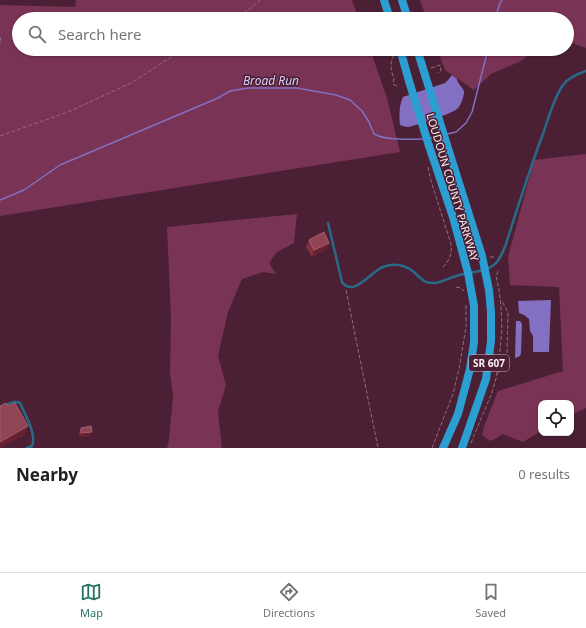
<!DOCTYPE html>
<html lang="en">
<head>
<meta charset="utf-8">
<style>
	body { margin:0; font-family:"Noto Sans",sans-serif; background:#f6f6f6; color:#202124 }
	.controls { position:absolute; right:12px; bottom:12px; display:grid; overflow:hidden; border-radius:8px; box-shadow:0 1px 3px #0004 }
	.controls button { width:36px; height:36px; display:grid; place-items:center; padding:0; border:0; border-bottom:1px solid #e0e0e0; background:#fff; color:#202124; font:20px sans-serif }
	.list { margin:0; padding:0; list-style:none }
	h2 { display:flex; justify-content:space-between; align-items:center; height:52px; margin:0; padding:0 16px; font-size:17px }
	h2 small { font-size:13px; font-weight:400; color:#757577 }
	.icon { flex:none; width:22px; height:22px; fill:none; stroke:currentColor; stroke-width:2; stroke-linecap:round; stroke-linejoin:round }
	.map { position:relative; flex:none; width:586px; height:448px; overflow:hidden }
	.search { position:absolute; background:#fff; box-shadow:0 1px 3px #0004; left:12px; right:12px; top:12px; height:44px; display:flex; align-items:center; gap:10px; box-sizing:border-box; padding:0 14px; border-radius:22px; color:#757577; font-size:15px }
	.sheet { height:124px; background:#fff }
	nav { display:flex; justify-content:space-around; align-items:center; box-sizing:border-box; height:56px; border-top:1px solid #e0e0e0; background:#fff; font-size:11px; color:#757577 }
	nav a { display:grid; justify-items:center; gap:2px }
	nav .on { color:#217263 }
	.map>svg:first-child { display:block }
</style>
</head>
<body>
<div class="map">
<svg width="586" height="448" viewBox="0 0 586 448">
	<rect width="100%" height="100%" fill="#4b2034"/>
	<!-- green -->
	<path fill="#793354" d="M76,0H352L359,19H19V49H370L387,98L400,152L0,216V5L75,7Z
		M420,0H586V48L567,41V19H427Z
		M437,49H535L521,61L491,74L474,90L445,70Z
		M586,154V408L571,415V403H541V431L523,442L502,434L497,438L490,441L482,435L484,426L498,391L563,371L559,287L510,285L508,257L534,160Z
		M297,214L294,243L277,252L269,263L276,274L263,272L242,279L228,312L218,356L226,385L218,412L222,448H167L169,440L173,396L170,373L171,319L167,227Z"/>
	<!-- water -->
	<path fill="#8370c2" d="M452,75L457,79C458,85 464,88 464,92C464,97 460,107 457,109C451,114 417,125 409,127C406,127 403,126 400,125C399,115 399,106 403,97L445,83L448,80Z
		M551,300L549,352H533V336L530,331L529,319L524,315L519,313L518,301Z
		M516,321H520L522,324L521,353L520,356L515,358Z"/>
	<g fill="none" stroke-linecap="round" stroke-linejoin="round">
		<!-- stream -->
		<path stroke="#8370c2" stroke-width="1.5" d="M495,19L500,3L502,0
			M447,134L456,132L466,123L472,112L488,49
			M429,138L441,136
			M0,200L24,190L60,165L218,98L230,91L248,88H297L336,95L350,100L362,111L369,122L374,134C388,141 407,139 423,139"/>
		<!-- path -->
		<path stroke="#8e6f7d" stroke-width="1" stroke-dasharray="4 2" stroke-linecap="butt" d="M233,19L251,8L260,0
			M0,37L1,41L0,44
			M394,55C389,64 391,70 394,79L393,82L394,85L398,86
			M431,68L440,65L441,71L438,73
			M0,136L68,112L131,83L184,49
			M428,167L431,181L451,244C452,253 450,260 443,267
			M490,257H494
			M456,287L461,288L464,291
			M346,290L378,448
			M497,374C502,370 506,361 507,355L508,313L506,308L501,300
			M471,443L491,395L496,379L499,361L502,329L501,307L499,289L496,276L499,270
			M432,448L453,394L459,369L466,327V304"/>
		<!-- service -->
		<path stroke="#296a89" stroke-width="2.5" d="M328,223L342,282C354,298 371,271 383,267C394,263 405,265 414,272C418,276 422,280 426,282C429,283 432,283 435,283C442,282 449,278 456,276C468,272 483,273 494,265C500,260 503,252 506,244C518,206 530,168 544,131C549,116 554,98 563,85C568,78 577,74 586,71
			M0,409C7,405 13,400 20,403C25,415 37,434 32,446L27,448"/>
		<!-- primary -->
		<path stroke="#2b9ed2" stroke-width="8" d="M384,0L390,19
			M402,0L408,19
			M400,49L409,81
			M417,49L425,75
			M447,145L482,256L489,290L491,312V341L486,379L462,448
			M429,146L453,217L468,273L474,306V342L470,369L458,414L443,448"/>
		<!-- primary-bridge -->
		<path stroke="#2b9ed2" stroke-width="8" d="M425,75L447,145
			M409,81L429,146"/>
	</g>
	<!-- wall -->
	<path fill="#832f41" d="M309,240L329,243L327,249L312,257L306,247Z
		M81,428L90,436L80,437L79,432Z"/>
	<!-- shaded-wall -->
	<path fill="#672133" d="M329,243L327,249L312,257L314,250Z
		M28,426L25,435L0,448V442Z
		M92,432L90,436L80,437L81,433Z"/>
	<!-- building -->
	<path fill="#904454" stroke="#a15f6d" d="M324,232L329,243L314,250L309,240Z
		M6,403L8,406L15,403L28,426L0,442V406Z
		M91,426L92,432L81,433V428Z"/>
	<g text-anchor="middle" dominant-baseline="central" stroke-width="3" stroke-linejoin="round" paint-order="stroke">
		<!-- shield labels -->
		<rect fill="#4b2034" stroke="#c7b2ba" stroke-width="1" x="469" y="355" width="40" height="16" rx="3"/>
		<g font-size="10" font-weight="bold" fill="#fcf0f4">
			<text x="489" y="363">SR 607</text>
		</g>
		<!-- street labels -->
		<g font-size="11" fill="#fcf0f4" stroke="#4b2034">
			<text transform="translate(453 187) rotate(73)">LOUDOUN COUNTY PARKWAY</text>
		</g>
		<!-- water labels -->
		<g font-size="12" font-style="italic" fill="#d5cdf9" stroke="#4b2034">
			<text x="271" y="80">Broad Run</text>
		</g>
	</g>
</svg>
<div class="controls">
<button><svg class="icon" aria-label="locate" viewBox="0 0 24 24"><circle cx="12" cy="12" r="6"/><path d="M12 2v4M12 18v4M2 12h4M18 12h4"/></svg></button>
</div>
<div class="search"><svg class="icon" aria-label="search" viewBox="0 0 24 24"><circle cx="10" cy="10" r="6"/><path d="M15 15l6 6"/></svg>Search here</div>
</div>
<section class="sheet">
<h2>Nearby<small>0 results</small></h2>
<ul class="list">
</ul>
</section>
<nav>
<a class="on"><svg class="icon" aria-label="map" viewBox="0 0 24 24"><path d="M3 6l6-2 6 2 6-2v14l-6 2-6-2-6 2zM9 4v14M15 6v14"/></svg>Map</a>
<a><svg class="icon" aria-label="directions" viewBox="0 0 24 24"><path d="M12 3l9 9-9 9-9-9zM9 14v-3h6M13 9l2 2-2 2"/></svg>Directions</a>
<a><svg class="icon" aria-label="saved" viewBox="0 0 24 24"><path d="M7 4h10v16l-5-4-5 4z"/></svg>Saved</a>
</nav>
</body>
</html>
